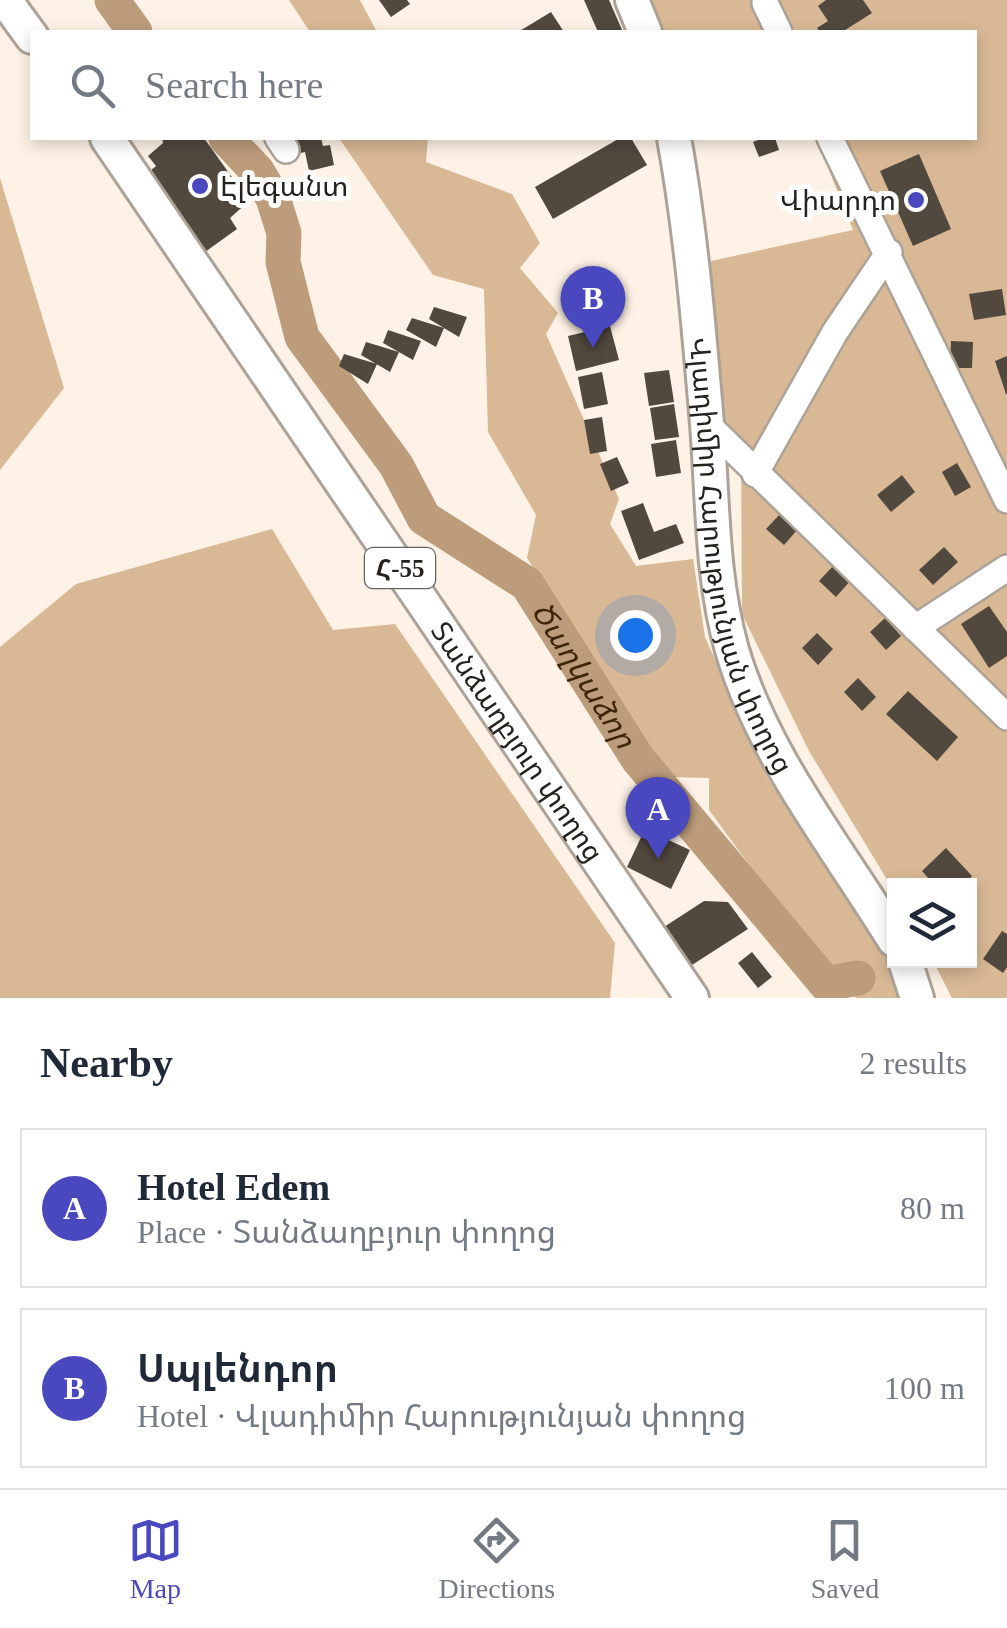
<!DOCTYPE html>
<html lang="en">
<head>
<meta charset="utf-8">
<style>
	body { margin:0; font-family:"Times New Roman","Noto Sans Armenian",serif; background:#f6f6f7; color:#1f2937 }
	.controls { position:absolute; right:30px; bottom:30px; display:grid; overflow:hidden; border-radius:0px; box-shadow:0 5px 15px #0003 }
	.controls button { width:90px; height:90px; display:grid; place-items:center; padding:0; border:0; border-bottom:2px solid #e0e1e3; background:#fff; color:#1f2937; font:50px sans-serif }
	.you { position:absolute; left:635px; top:635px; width:35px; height:35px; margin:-25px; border:8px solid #fff; border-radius:50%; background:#1a73e8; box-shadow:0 0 0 15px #1a73e833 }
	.badge { display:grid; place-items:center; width:65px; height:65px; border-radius:50%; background:#4a48be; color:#fff; font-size:32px; font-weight:700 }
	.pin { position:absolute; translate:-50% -82px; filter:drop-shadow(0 2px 5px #0008) }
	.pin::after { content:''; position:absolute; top:52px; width:35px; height:30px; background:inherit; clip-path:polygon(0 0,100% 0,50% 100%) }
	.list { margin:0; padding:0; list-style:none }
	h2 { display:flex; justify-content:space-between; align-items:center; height:130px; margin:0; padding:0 40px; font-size:42px }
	h2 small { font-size:32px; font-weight:400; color:#747a83 }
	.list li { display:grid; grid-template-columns:65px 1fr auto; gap:30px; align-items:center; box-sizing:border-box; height:160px; margin:0 20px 20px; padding:0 20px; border:2px solid #e0e1e3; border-radius:0px }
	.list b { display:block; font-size:38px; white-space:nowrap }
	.list p { margin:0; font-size:32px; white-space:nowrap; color:#747a83 }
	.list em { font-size:32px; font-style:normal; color:#747a83 }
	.icon { flex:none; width:55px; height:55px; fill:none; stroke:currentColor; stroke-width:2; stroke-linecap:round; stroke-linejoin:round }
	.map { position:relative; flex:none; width:1007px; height:998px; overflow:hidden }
	.search { position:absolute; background:#fff; box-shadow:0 5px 15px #0003; left:30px; right:30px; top:30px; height:110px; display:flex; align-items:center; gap:25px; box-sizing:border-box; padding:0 35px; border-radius:0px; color:#747a83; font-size:38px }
	.sheet { height:490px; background:#fff }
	nav { display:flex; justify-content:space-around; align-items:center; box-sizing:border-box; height:140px; border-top:2px solid #e0e1e3; background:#fff; font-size:28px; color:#747a83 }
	nav a { display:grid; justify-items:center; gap:5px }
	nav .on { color:#4a48be }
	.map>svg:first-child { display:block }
</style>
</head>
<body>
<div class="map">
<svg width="1007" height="998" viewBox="0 0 1007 998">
	<rect width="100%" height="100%" fill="#fef2e6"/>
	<!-- forest -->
	<path fill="#d8b895" d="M289,0H360L377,32H310Z
		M643,0H1007V998H952L933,961H970V886H894V891L809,751L742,614L741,447L712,403L711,261L853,230L816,138H974V32H655Z
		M339,138H428L426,162L512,194L540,243L520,268L558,313L546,334L619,499L610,524L636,566L693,559L705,637L767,777L892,960L903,998H856L826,970L709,810V778L668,777L527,558L536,515L488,432L484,289L433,275Z
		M0,178L64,388L0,470Z
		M272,529L333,630L395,624L615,943L610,998H0V647L76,584Z"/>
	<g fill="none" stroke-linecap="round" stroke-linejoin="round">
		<!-- river -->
		<g stroke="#bc9c7b" stroke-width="35">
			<path d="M112,0L135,32"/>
			<path id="s1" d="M226,138L257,171L273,198L284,233L283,262L302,337L396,465L424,518L527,584L638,759L826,984L858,978"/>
		</g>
	</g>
	<!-- building -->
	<path fill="#51483e" d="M379,0H407L410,4L391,17Z
		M584,0H609L623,32H598Z
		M826,0H863L872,13L842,32H820L817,28L828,21L818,6Z
		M551,12L564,32H518Z
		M162,138H204L249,201L230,218L237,229L205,252L150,171L156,166L148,156L163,143Z
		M292,138H321L323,146L330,145L334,165L309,171L305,152L296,154Z
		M620,138H631L647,165L553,219L535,187Z
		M764,138H775L779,150L759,157L753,142Z
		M919,154L951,229L913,246L880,171Z
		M1002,289L1006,315L974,320L969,294Z
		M434,307L467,317L459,337L429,319Z
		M412,318L444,328L436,347L406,330Z
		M610,326L619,360L576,371L568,336Z
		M388,330L421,341L413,360L383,343Z
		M951,341L973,342L972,368H950Z
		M366,342L399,352L390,372L361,355Z
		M344,354L377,364L368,384L339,366Z
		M1007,356V394H1006L995,361Z
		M669,370L674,402L649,406L644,373Z
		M602,372L608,404L584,409L578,377Z
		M674,404L679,437L655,440L650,408Z
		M602,417L607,451L590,454L584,420Z
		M676,440L681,473L656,477L651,444Z
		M617,457L629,483L611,491L600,464Z
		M957,463L971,487L955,496L942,472Z
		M902,475L915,492L891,512L877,495Z
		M643,503L654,532L676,524L684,543L639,560L621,511Z
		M781,513L798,529L784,545L766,529Z
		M944,547L958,562L933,585L919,570Z
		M834,565L851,580L836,597L819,581Z
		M989,606L1007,632V656L989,668L961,624Z
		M885,618L901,636L886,650L870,632Z
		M817,633L833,649L818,665L802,648Z
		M858,678L876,697L862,711L844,692Z
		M908,691L958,737L937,761L886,714Z
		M645,829L690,850L671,889L627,867Z
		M946,848L972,876L962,886H935L922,871Z
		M704,901L728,902L748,929L692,965L664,927Z
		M1002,931L1007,934V967L1003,973L983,959Z
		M752,952L772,977L758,988L738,963Z"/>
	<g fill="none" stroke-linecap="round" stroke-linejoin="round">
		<!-- minor casing -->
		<g stroke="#ada297" stroke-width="30">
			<path id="minor" d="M765,3L779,32
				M278,138L286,150
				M830,138L1007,500
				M707,424L1007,717
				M755,474L835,332L889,252
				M915,628L1007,568"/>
		</g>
		<!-- major casing -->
		<g stroke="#ada297" stroke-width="38">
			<g id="major">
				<path d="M5,0L32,37"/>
				<path d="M632,0L645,32"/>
				<path id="s2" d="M107,138L692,998"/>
				<path id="s3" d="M674,138C691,231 699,329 707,424C713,500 711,576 732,650C763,756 837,847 894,940"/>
				<path d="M905,961L917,998"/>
			</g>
		</g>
		<!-- minor -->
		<use href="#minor" stroke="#fff" stroke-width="25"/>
		<!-- major -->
		<use href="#major" stroke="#fff" stroke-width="32"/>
	</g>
	<!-- markers -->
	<g fill="#4a48be" stroke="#fff" stroke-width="4">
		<circle cx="200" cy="186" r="10"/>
		<circle cx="916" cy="200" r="10"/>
	</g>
	<g text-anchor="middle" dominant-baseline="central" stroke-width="10" stroke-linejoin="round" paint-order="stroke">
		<!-- shield labels -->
		<rect fill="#fff" stroke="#666460" stroke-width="2.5" x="365" y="548" width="70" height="40" rx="8"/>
		<g font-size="25" font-weight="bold" fill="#25211c">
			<text x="400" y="568">Հ-55</text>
		</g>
		<!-- poi labels -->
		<g font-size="28" fill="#25211c" stroke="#fff" text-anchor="start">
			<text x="220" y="186">Էլեգանտ</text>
			<text x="896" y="200" text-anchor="end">Վիարդո</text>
		</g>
		<!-- street labels -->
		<g font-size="28" fill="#25211c" stroke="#fff">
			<text stroke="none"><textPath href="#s3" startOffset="425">Վլադիմիր Հարությունյան փողոց</textPath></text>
			<text stroke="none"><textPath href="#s2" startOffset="730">Տանձաղբյուր փողոց</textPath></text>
		</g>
		<!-- water labels -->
		<g font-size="30" font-style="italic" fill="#3c2508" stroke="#fff">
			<text stroke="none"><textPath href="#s1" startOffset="668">Ծաղկաձոր</textPath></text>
		</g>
	</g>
</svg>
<div class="controls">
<button><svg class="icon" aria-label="layers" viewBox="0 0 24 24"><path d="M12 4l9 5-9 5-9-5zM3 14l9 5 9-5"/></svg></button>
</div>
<div class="you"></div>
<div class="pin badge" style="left:658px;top:859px">A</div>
<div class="pin badge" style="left:593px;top:348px">B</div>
<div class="search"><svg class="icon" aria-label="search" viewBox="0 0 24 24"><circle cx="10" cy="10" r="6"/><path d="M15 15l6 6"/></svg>Search here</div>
</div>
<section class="sheet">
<h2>Nearby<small>2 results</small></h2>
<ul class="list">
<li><span class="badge">A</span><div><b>Hotel Edem</b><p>Place · Տանձաղբյուր փողոց</p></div><em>80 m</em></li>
<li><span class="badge">B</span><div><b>Սպլենդոր</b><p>Hotel · Վլադիմիր Հարությունյան փողոց</p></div><em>100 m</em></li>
</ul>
</section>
<nav>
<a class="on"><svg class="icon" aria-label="map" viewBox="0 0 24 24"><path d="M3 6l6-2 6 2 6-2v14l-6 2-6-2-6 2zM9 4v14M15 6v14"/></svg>Map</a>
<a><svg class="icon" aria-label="directions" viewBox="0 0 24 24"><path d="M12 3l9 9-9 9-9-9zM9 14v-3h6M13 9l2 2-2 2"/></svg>Directions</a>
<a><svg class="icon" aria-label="saved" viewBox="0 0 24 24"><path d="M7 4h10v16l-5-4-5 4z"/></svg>Saved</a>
</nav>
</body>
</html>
